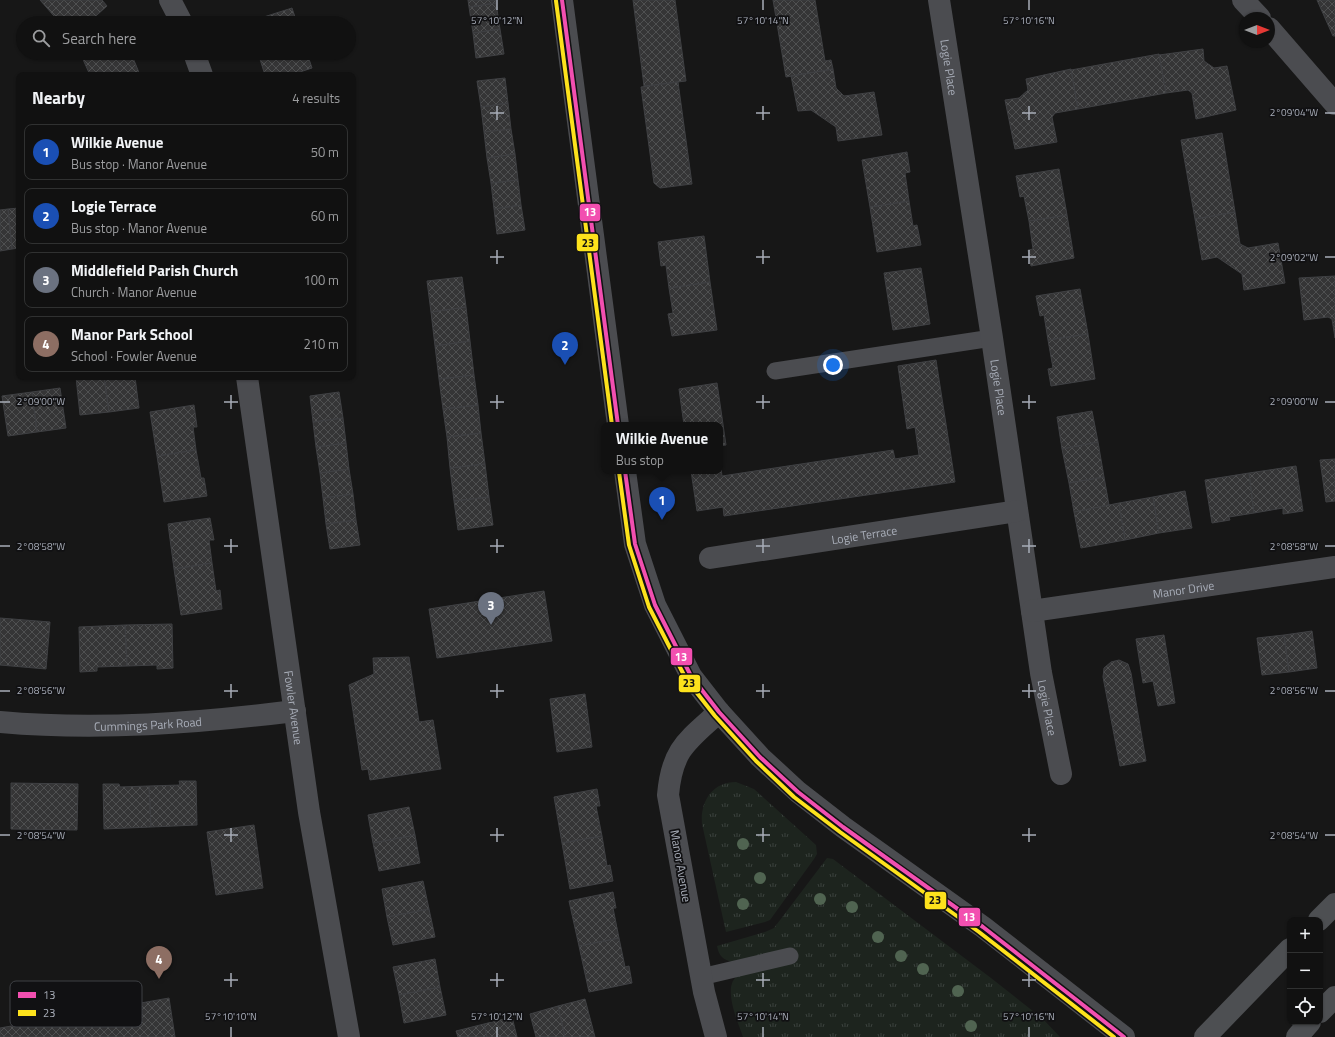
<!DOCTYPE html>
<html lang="en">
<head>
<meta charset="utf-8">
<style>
	body { margin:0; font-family:"Titillium Web",sans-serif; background:#1a1a1a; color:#f1f3f6 }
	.controls { position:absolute; right:12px; bottom:12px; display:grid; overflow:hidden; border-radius:8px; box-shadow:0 1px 3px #0004 }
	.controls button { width:36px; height:36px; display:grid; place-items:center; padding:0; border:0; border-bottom:1px solid #303131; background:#111; color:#f1f3f6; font:20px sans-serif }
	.compass { position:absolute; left:1239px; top:12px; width:36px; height:36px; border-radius:50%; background:#111; box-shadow:0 1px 3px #0004; rotate:90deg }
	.you { position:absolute; left:833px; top:365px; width:14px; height:14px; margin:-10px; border:3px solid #fff; border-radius:50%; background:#1a73e8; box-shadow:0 0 0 6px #1a73e833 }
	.badge { display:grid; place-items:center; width:26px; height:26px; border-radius:50%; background:#ea580c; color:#fff; font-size:13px; font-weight:700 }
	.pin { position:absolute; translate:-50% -33px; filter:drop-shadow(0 1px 2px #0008) }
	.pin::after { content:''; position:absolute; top:21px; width:14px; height:12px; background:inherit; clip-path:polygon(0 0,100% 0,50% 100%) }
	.popup { position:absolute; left:601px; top:422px; width:122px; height:52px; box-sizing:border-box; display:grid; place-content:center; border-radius:8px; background:#111; filter:drop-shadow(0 1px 3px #0005); font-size:13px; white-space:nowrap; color:#9c9d9f }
	.popup b { font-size:15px; color:#f1f3f6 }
	.popup::after { content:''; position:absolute; left:50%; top:100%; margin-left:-8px; border:8px solid transparent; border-top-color:#111 }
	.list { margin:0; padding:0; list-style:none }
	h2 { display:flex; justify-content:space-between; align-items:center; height:52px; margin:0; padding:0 16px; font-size:17px }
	h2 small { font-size:13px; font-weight:400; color:#9c9d9f }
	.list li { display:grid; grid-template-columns:26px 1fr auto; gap:12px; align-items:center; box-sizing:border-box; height:56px; margin:0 8px 8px; padding:0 8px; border:1px solid #303131; border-radius:8px }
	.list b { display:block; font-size:15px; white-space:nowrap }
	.list p { margin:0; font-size:13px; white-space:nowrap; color:#9c9d9f }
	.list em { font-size:13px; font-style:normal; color:#9c9d9f }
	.icon { flex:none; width:22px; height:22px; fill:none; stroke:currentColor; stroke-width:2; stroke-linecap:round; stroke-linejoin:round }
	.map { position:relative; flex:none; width:1335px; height:1037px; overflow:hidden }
	.search { position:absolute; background:#111; box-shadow:0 1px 3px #0004; left:16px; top:16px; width:340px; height:44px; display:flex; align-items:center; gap:10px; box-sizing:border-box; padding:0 14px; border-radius:22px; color:#9c9d9f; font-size:15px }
	.panel { position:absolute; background:#111; box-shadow:0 1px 3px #0004; left:16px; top:72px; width:340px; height:308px; border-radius:8px }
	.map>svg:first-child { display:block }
</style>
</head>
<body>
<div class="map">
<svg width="1335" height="1037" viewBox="0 0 1335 1037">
	<defs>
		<pattern id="grass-tufts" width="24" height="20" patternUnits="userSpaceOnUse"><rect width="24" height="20" fill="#1d241e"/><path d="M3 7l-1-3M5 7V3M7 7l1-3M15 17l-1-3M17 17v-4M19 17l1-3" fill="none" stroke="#3b413d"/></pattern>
		<pattern id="building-cross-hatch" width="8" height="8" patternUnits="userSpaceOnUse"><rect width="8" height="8" fill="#353536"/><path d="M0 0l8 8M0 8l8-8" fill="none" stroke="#4f5051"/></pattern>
	</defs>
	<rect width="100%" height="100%" fill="#171717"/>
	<!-- grass -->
	<path fill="url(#grass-tufts)" d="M736,782L754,789L816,845L817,854L814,859L770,920L765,922L726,932L702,824C700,802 712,782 736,782Z
		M827,858L833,859L991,978L1043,1019L1060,1037H743C738,1022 723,989 736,977L733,962C723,960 719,956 717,946L765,932L774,928Z"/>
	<!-- building -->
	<path fill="url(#building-cross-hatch)" stroke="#3f4043" d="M40,0H102L107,6L88,23H60Z
		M468,0H496V3L469,7Z
		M633,0H675L686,81L644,86Z
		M773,0H815L825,61L831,60L833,69L786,77Z
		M1317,0H1335V36H1333Z
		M496,3L500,29L473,33L469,7Z
		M292,8L297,23H248V22Z
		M500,29L504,54L476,58L473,33Z
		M1203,49L1204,61L1214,68L1227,66L1236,110L1196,119L1192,93L1188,90L1166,93L1159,55Z
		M85,53H131L140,75H90L81,55Z
		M258,53H307L312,68L291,75H265Z
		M1159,54L1166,93L1078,109L1071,70Z
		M833,69L836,88L844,96L874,92L882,135L838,141L836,127L811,110L798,111L791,76Z
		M1071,69L1078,109L1055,113L1052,117L1057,142L1015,149L1005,100L1019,98L1028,90L1026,79Z
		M505,78L508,103L481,107L477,81Z
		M678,82L692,184L660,188L654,183L641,87Z
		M508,103L511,129L484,132L481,107Z
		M511,129L515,154L487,158L484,132Z
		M1222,133L1235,212L1195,219L1181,140Z
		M907,152L910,172L905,173L909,201L870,207L862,160Z
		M515,154L518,180L491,183L487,158Z
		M1059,169L1067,215L1029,221L1024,196L1020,197L1016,176Z
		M518,180L521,205L494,209L491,183Z
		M909,201L913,226L917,225L921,245L877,252L870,207Z
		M521,205L525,230L497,234L494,209Z
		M19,208V248L12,249L8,209Z
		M8,209L12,249L0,251V210Z
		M1235,212L1240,244L1248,248L1278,243L1285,283L1244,290L1242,274L1217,257L1202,260L1195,219Z
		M1067,215L1074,258L1031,266L1028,250L1033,249L1029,221Z
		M704,236L710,282L669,288L666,265L661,266L658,242Z
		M921,268L930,324L893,330L884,273Z
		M1335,276V338L1332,319L1328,317L1304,320L1299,278Z
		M462,277L466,307L431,312L427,281Z
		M710,282L717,330L672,336L668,314L673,313L669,288Z
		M1080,289L1088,334L1048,340L1044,315L1040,316L1036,296Z
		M466,307L470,341L435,346L431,312Z
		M1088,334L1095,379L1051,386L1048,369L1053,368L1048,340Z
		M470,341L474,375L439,379L435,346Z
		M936,360L955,482L724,516L723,507L697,511L691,471H720V459L722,476L893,450L895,459L919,455L915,427L907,429L898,366Z
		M474,375L478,405L443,409L439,379Z
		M76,377H104L109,412L80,415Z
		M104,377H135L139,408L109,412Z
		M717,383L726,445L720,446V425H684L679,389Z
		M60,388L66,428L37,432L32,392Z
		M32,392L37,432L8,436L2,396Z
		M339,392L343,418L313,422L310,396Z
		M194,405L197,427H193L196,450L157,456L150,412Z
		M478,405L481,433L447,437L443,409Z
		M1092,411L1098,442L1062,449L1057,417Z
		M343,418L346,443L316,447L313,422Z
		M481,433L485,464L450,468L447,437Z
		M1098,442L1104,477L1069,483L1062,449Z
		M346,443L349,469L320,473L316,447Z
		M196,450L201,478H204L207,496L164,502L157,456Z
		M1335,459V501L1326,502L1320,460Z
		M485,464L489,497L454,501L450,468Z
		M1296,466L1303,511L1283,514V508L1254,513L1249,473Z
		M349,469L353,494L323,498L320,473Z
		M1249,473L1254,513L1229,517L1230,520L1212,523L1205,480Z
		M1104,477L1109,505L1074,512L1069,483Z
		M1185,491L1192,528L1159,533L1153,497Z
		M353,494L356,520L326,524L323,498Z
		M489,497L493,525L458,530L454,501Z
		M1153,497L1159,533L1125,540L1119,503Z
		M1119,503L1125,540L1081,548L1074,512Z
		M210,518L214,540H209L212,563L174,569L168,524Z
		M356,520L360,545L330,549L326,524Z
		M212,563L216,591L220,590L222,609L181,615L174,569Z
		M544,591L552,641L437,658L429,609Z
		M0,618L50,622L46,669L0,665Z
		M172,624L173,668L157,669V665L127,666L125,625Z
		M125,625L127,666L97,667V671L80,672L79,627Z
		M1312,631L1317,668L1289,672L1284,635Z
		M1164,635L1175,703L1158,706L1153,681L1143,683L1136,639Z
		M1284,635L1289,672L1262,675L1257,638Z
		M409,657L419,722L433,720L441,769L370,780L368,769L362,770L349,685L374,674L373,658Z
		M1119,660L1128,664L1131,673L1146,761L1120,766L1103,677L1104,668L1111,662Z
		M585,694L592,747L557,752L550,699Z
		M179,781H196L197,825L151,827L149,786L180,785Z
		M11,783L78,784L77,830L11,829Z
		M103,784H119L120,787L149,786L151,827L104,829Z
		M597,789L600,806H596L602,836L562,843L554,797Z
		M409,807L415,835L373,843L368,815Z
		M254,825L263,888L216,895L207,832Z
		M415,835L420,863L379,871L373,843Z
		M602,836L607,866L610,865L613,881L570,889L562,843Z
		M423,881L429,909L387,917L382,889Z
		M613,892L616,908H613L619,938L579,946L569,901Z
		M429,909L435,937L393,945L387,917Z
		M619,938L625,967L629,966L632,983L589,992L579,946Z
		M435,959L440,987L399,995L393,967Z
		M440,987L446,1015L404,1023L399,995Z
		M169,998L175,1037H0V1028Z
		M585,999L595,1037H565L558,1006Z
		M558,1006L565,1037H536L530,1014Z
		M512,1017L517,1037H487L484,1024Z
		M484,1024L487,1037H458L456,1031Z"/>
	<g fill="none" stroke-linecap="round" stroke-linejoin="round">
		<!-- service -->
		<path stroke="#4b4c50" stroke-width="17" d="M775,371L992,338
			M701,977L790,956"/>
		<!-- minor -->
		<g stroke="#4b4c50" stroke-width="22">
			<path d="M170,0L182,23"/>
			<path id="s1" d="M939,0L992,338L1041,673L1061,774"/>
			<path d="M1243,0L1260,18"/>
			<path d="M1269,28L1335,104"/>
			<path d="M194,53L202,75"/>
			<path id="s2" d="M247,377L309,812L349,1037"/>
			<path id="s3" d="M710,558L1017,511"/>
			<path id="s4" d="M1032,611L1335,567"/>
			<path id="s5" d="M0,722C99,731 197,723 295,711"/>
			<path d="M716,1037L704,992L668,795C672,749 687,741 719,712"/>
		</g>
		<!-- tertiary -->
		<path stroke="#4b4c50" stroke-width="22" d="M562,0L618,425
			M625,471L635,544L655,605L691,676L719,712L760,757L798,792L843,827L983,927L1124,1037"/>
		<!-- primary -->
		<path stroke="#4d4f52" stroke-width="22" d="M1319,920L1335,904
			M1320,1012L1335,997
			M1205,1037L1290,949
			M1297,1037L1310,1022"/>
		<!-- bus-1 casing -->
		<g stroke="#111113" stroke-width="7">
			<path id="bus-1" d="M562,0L618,425
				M625,471L635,544L655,605L691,676L719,712L760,757L798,792L843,827L983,927L1124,1037"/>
		</g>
		<!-- bus-2 casing -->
		<g stroke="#111113" stroke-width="7">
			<path id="bus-2" d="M556,1L612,425
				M619,472L629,545L649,607L686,679L715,716L756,761L794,797L840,832L979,932L1114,1037"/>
		</g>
		<!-- bus-1 -->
		<use href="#bus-1" stroke="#f24fb0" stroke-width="4"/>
		<!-- bus-2 -->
		<use href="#bus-2" stroke="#fde21c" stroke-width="4"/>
	</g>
	<!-- trees -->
	<g fill="#506451">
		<circle cx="743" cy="844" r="6"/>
		<circle cx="760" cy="878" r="6"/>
		<circle cx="820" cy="899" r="6"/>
		<circle cx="743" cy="904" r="6"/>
		<circle cx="852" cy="907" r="6"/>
		<circle cx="878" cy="937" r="6"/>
		<circle cx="901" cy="956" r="6"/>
		<circle cx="923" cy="969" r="6"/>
		<circle cx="958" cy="991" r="6"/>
		<circle cx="971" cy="1026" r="6"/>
	</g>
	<!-- ticks -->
	<path fill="none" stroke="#a8adb8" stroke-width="1.5" d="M497,0V10M763,0V10M1029,0V10M497,106V120M763,106V120M1029,106V120M490,113H504M756,113H770M1022,113H1036M1325,113H1335M497,250V264M763,250V264M1029,250V264M490,257H504M756,257H770M1022,257H1036M1325,257H1335M231,395V409M497,395V409M763,395V409M1029,395V409M0,402H10M224,402H238M490,402H504M756,402H770M1022,402H1036M1325,402H1335M231,539V553M497,539V553M763,539V553M1029,539V553M0,546H10M224,546H238M490,546H504M756,546H770M1022,546H1036M1325,546H1335M231,684V698M497,684V698M763,684V698M1029,684V698M0,691H10M224,691H238M490,691H504M756,691H770M1022,691H1036M1325,691H1335M231,828V842M497,828V842M763,828V842M1029,828V842M0,835H10M224,835H238M490,835H504M756,835H770M1022,835H1036M1325,835H1335M231,973V987M497,973V987M763,973V987M1029,973V987M224,980H238M490,980H504M756,980H770M1022,980H1036M231,1027V1037M497,1027V1037M763,1027V1037M1029,1027V1037"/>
	<g text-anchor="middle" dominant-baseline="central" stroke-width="3.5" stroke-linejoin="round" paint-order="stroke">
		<!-- street labels -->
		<g font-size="12" fill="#a8adb8" stroke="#111113">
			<text stroke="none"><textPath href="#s1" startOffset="68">Logie Place</textPath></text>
			<text stroke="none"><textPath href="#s1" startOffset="392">Logie Place</textPath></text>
			<text stroke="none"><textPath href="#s3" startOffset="156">Logie Terrace</textPath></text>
			<text stroke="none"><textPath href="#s4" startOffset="153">Manor Drive</textPath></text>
			<text stroke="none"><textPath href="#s1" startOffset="716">Logie Place</textPath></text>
			<text stroke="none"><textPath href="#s2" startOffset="334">Fowler Avenue</textPath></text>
			<text stroke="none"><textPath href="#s5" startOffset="148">Cummings Park Road</textPath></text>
			<text transform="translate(681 866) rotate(80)">Manor Avenue</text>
		</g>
	</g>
	<!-- legend -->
	<rect x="10" y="981" width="132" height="46" rx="6" fill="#111113" stroke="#3e4045" stroke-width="1"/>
	<rect x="18" y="992" width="18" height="6" fill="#f24fb0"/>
	<rect x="18" y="1010" width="18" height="6" fill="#fde21c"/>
	<g font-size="11" fill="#a8adb8">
		<text x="43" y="999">13</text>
		<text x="43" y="1017">23</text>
	</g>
	<g font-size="10" text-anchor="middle" fill="#a8adb8" stroke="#111113" stroke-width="3.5" stroke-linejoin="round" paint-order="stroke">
		<text x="497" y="24">57°10'12"N</text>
		<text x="763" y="24">57°10'14"N</text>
		<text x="1029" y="24">57°10'16"N</text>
		<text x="1294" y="116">2°09'04"W</text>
		<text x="1294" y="261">2°09'02"W</text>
		<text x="1294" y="405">2°09'00"W</text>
		<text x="41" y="405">2°09'00"W</text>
		<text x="1294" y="550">2°08'58"W</text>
		<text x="41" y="550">2°08'58"W</text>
		<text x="1294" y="694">2°08'56"W</text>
		<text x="41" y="694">2°08'56"W</text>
		<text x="1294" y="839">2°08'54"W</text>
		<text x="41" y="839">2°08'54"W</text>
		<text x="231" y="1020">57°10'10"N</text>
		<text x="497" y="1020">57°10'12"N</text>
		<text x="763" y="1020">57°10'14"N</text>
		<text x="1029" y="1020">57°10'16"N</text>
	</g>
	<g stroke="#111113" stroke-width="1.5">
		<rect x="579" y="203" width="22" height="19" rx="4" fill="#f24fb0"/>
		<rect x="576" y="233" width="23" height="19" rx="4" fill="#fde21c"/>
		<rect x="670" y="647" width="23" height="19" rx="4" fill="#f24fb0"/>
		<rect x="678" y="674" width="23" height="19" rx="4" fill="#fde21c"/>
		<rect x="924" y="891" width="23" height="19" rx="4" fill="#fde21c"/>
		<rect x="958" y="907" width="23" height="20" rx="4" fill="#f24fb0"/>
	</g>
	<g font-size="11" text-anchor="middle" font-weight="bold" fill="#fff">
		<text x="590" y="216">13</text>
		<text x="681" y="661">13</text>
		<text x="969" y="921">13</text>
	</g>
	<g font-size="11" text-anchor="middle" font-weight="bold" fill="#111">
		<text x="588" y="247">23</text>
		<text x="689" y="687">23</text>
		<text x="935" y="904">23</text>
	</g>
</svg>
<div class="controls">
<button>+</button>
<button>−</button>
<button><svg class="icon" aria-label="locate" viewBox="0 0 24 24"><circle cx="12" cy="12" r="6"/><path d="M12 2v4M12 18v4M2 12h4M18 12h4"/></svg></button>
</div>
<svg class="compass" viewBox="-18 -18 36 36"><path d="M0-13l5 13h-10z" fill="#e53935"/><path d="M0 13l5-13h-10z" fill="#9c9d9f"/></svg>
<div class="you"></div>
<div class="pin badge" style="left:662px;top:520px;background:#1a4fb4">1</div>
<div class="popup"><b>Wilkie Avenue</b>Bus stop</div>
<div class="pin badge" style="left:565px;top:365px;background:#1a4fb4">2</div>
<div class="pin badge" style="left:491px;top:625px;background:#6b7280">3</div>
<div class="pin badge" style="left:159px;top:979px;background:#8d6e63">4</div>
<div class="search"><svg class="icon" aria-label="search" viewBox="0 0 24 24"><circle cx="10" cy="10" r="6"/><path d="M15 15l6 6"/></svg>Search here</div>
<section class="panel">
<h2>Nearby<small>4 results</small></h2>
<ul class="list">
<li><span class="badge" style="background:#1a4fb4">1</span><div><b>Wilkie Avenue</b><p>Bus stop · Manor Avenue</p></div><em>50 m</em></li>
<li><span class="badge" style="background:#1a4fb4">2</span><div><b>Logie Terrace</b><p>Bus stop · Manor Avenue</p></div><em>60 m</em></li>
<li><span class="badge" style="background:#6b7280">3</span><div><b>Middlefield Parish Church</b><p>Church · Manor Avenue</p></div><em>100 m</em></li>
<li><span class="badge" style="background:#8d6e63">4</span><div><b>Manor Park School</b><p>School · Fowler Avenue</p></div><em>210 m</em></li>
</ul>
</section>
</div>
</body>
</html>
